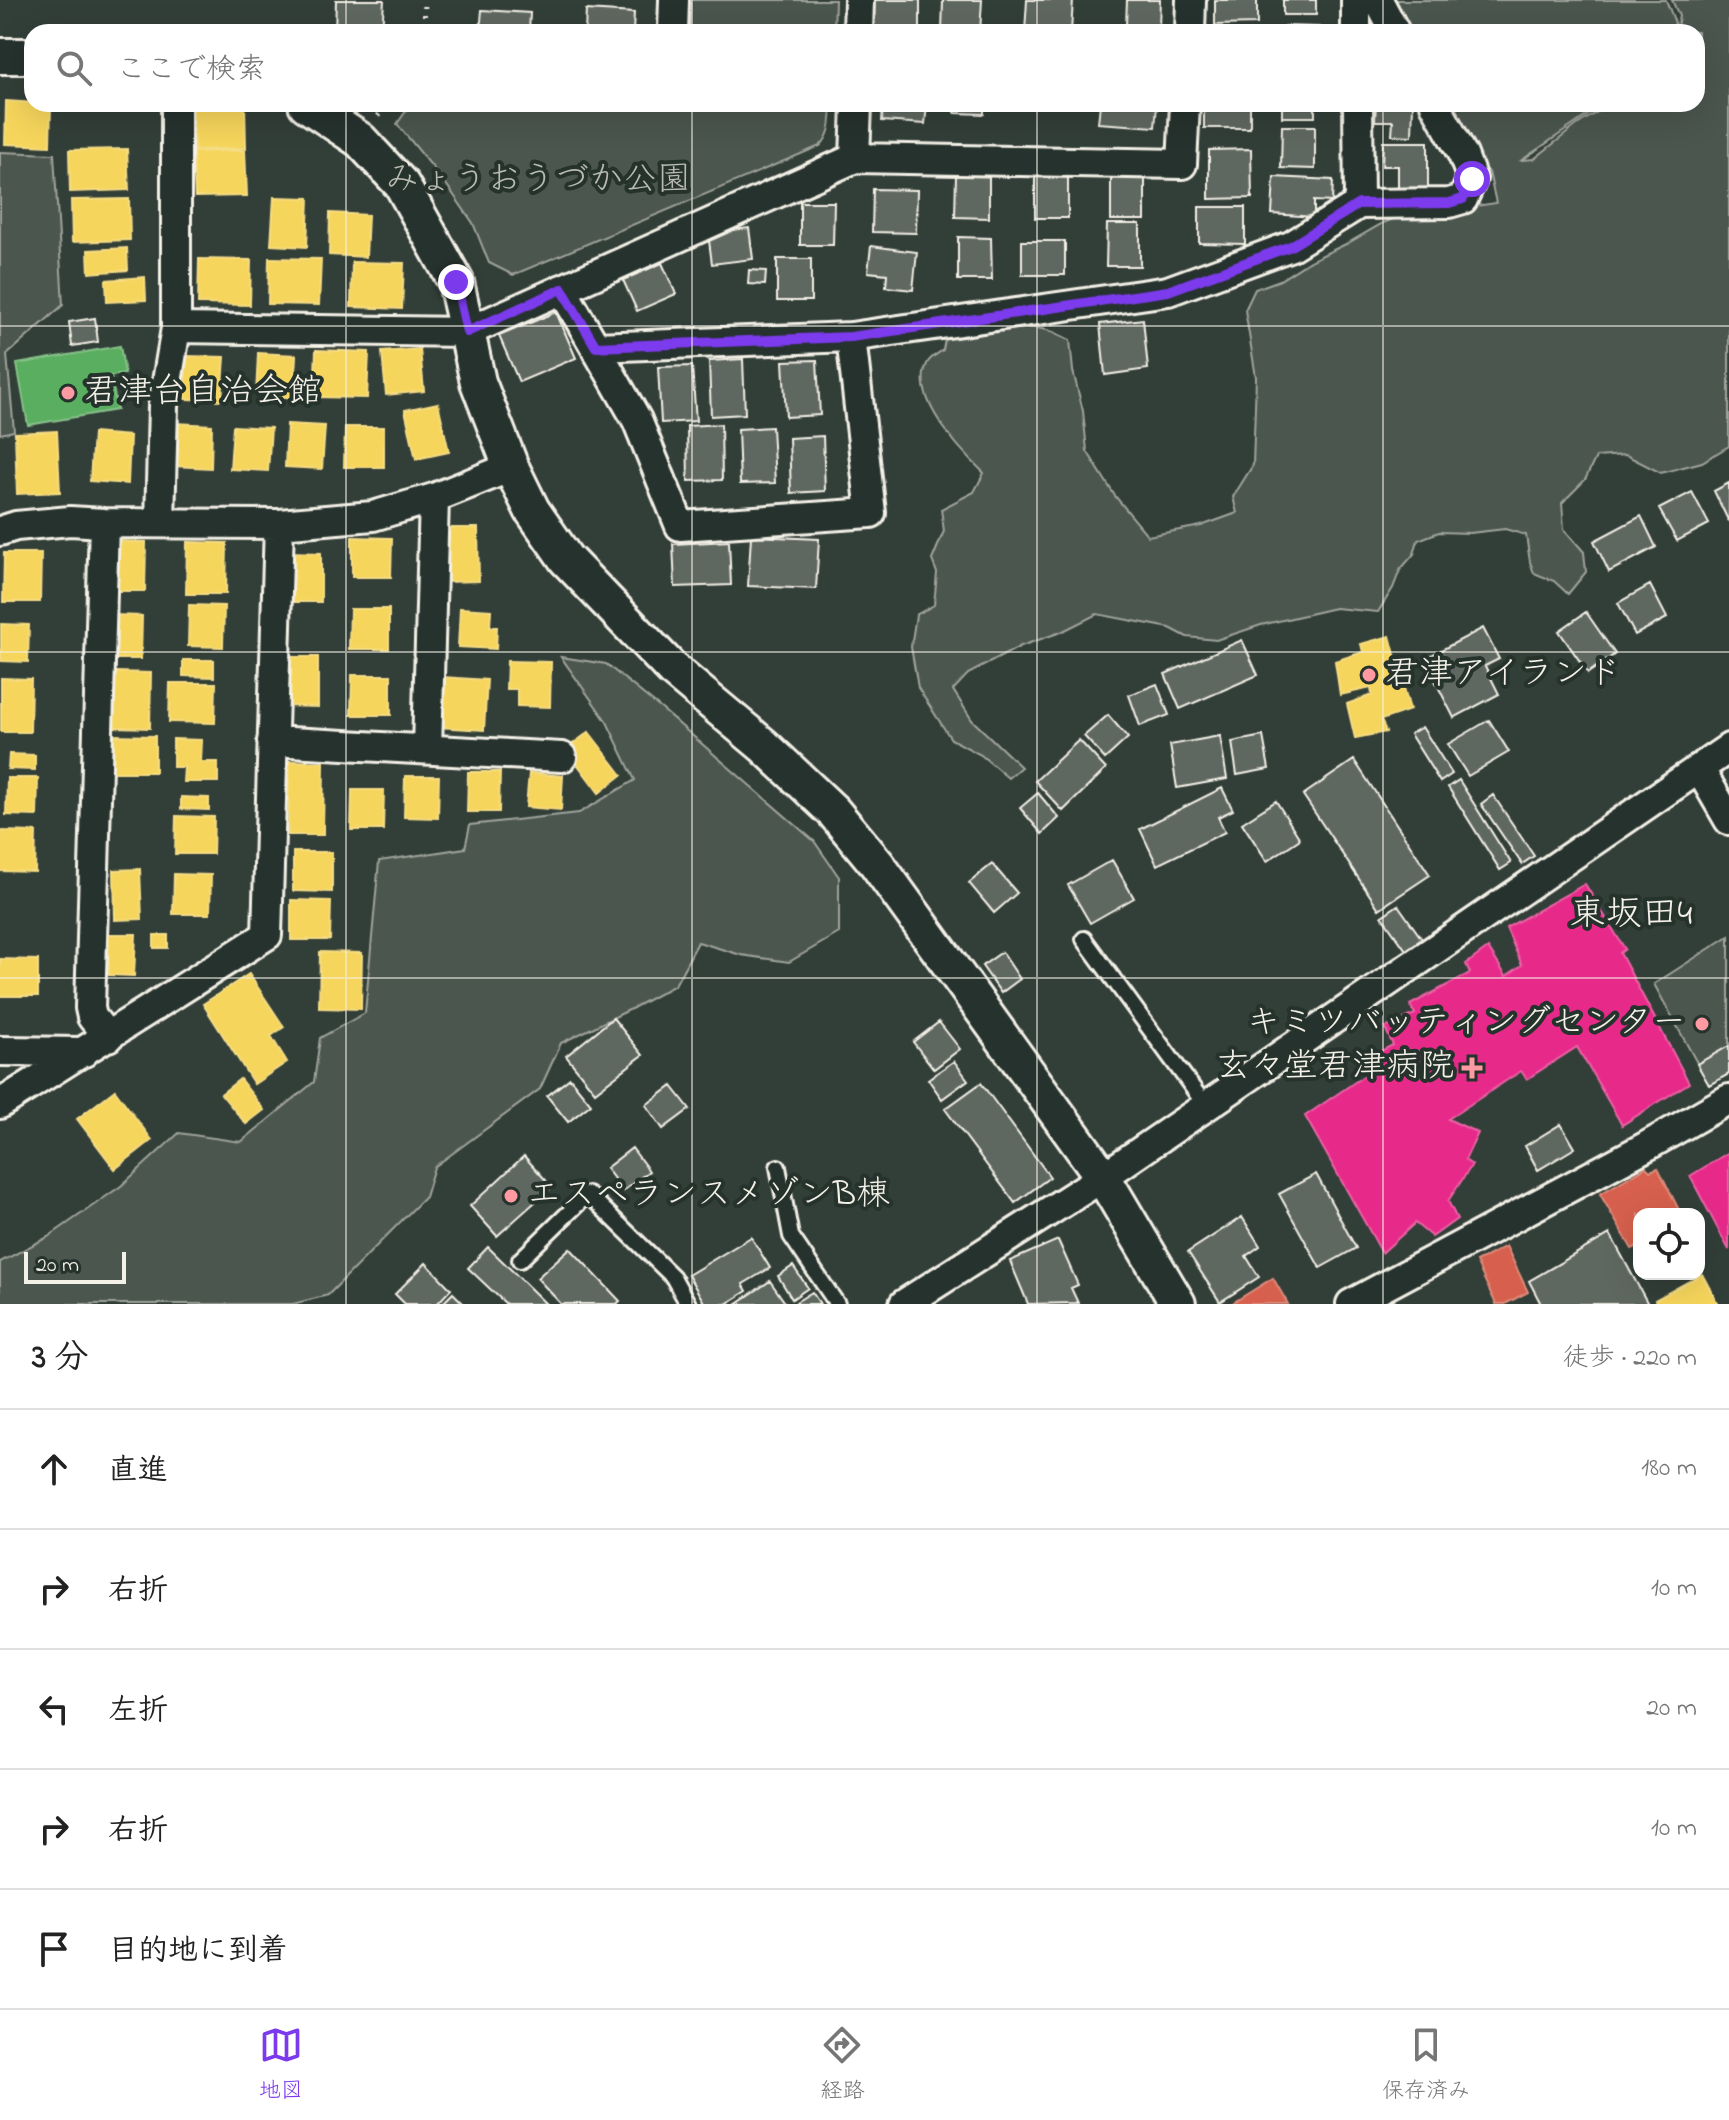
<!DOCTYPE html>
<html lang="ja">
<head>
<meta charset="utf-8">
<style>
	body { margin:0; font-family:"Indie Flower","Klee One",sans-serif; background:#f6f6f6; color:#222 }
	.controls { position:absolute; right:24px; bottom:24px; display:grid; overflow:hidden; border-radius:16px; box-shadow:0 8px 32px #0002 }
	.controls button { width:72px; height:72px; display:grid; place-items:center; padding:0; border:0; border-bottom:2px solid #e0e0e0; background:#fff; color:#222; font:40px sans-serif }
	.scale { position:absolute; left:24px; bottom:20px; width:102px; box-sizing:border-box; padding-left:8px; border:4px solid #f4f1e8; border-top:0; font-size:22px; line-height:28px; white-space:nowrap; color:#f4f1e8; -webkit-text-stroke:6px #26332d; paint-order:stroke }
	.stop { position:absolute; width:24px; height:24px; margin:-18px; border:6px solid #7c3aed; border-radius:50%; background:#fff }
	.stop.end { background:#7c3aed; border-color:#fff; box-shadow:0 2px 8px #0008 }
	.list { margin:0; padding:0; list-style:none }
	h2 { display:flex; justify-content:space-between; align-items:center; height:104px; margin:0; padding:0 32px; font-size:34px }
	h2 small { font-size:26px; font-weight:400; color:#767676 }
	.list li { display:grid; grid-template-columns:52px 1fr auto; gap:24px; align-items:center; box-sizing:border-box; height:120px; padding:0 32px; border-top:2px solid #e0e0e0 }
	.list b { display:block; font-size:30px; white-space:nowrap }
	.list em { font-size:26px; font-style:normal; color:#767676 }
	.icon { flex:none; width:44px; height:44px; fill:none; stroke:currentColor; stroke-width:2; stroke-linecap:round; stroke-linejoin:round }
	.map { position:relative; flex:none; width:1729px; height:1304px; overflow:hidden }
	.search { position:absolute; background:#fff; box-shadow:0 8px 32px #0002; left:24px; right:24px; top:24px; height:88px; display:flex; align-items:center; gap:20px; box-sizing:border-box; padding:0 28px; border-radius:24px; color:#767676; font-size:30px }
	.sheet { height:704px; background:#fff }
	nav { display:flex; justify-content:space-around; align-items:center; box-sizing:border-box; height:112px; border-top:2px solid #e0e0e0; background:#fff; font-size:22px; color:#767676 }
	nav a { display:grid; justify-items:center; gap:4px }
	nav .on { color:#7c3aed }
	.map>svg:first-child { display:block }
</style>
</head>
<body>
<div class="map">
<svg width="1729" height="1304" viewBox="0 0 1729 1304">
	<rect width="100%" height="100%" fill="#323e38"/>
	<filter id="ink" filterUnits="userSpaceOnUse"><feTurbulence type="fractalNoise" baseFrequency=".0125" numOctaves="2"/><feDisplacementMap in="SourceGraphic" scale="16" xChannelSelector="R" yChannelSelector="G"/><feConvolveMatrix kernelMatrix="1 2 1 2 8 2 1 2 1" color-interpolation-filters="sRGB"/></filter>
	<g filter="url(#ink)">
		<!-- green -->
		<path fill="#4c564f" stroke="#a0a49c" stroke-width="2" d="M689,0H835L834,32H696L689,26Z
			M1391,0H1666L1675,23L1671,32H1408Z
			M1672,0H1729V446L1702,462L1661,473L1626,455L1596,457L1585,480L1562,503L1564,529L1584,552L1586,572L1568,594L1554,581L1534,573L1530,562L1526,535L1505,529L1470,533L1439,532L1418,540L1414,554L1400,570L1393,588L1378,612L1335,608L1261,625L1216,640L1187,637L1170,628L1097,614L1061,632L1021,646L968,674L953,690L972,720L1021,767L1008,778L981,755L951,739L918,688L911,647L916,615L934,605L937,573L932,560L944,531L941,509L974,492L984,473C961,451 908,396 928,362C931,357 939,353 943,350L945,339C976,329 1014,322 1047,330C1055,332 1063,337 1070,340L1073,371L1083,411L1087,451L1115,496L1148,536L1201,526L1237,513L1233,497L1253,465L1256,377L1245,310L1255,289L1280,280L1310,261L1348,243L1383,223L1418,210H1450L1496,203L1489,172L1482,169L1447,104H1604L1522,160L1534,159L1577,125L1610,104H1697V32H1676L1679,16Z
			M411,104H832C831,120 832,134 820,146L513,275L489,263L473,223L444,181L397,124Z
			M0,152L54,154L63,305L7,355L14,431L0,434Z
			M561,657L606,664L664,711L814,841L839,877V933L789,962L741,955L698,942L675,985L631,1009L561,1043L540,1089L434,1167L425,1197L328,1295L293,1304H0V1262L48,1237L121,1186L179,1133L241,1142L314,1082L320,1038L365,1013L379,861L465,848L470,825L579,813L635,780L607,722Z
			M1729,936V1074L1709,1085L1654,984Z"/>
		<!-- homes -->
		<path fill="#f6d55c" stroke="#f5dd86" stroke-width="2" d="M6,101L51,104L50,146L5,144Z
			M193,104H245L246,148L194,150Z
			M127,149L129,190L70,192L69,150Z
			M245,150L247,196L195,197L193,152Z
			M274,197L309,198L307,247L271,245Z
			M129,199L130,240L72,242L71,200Z
			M330,213L368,215L366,257L329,255Z
			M127,248L128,270L89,273L88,250Z
			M269,258L321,259L319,305L268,304Z
			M199,259L251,260L250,305L198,304Z
			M352,262L404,263L402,309L351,307Z
			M145,277L146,300L107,302L106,280Z
			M420,349L424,391L386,395L382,352Z
			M316,350L369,352L367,398L314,397Z
			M258,353L296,355L294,398L256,395Z
			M186,356L225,357L222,400L185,399Z
			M438,403L449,452L416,459L405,410Z
			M175,423L212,425L211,468L173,466Z
			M287,424L325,426L322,469L285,467Z
			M233,426L271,428L268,471L230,469Z
			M345,427H384V467H344Z
			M57,431L60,492L17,494L15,433Z
			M93,433L130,436L128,484L90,481Z
			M446,528H478L479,581L446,582Z
			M352,537L392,538L391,577H352Z
			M115,541L146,542L145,591H115Z
			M187,542L227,543L226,594H186Z
			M288,552L321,553V602H287Z
			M4,553H41L40,602H3Z
			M189,605L224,606L223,647L188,646Z
			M460,608L491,610L490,627H497L496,649L458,647Z
			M350,609H389V649H349Z
			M113,615L142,616L141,659H113Z
			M1,624L29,625L28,662L1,661Z
			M1390,636L1410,710L1381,720L1386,732L1355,738L1347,704L1372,695L1371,688L1340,695L1335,661L1363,652L1361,644Z
			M284,657H318V707L284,706Z
			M183,660H214V677L183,676Z
			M507,661L551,662L550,707L517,706V689H506Z
			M115,672L151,673L150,728L114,727Z
			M352,675H391V715H351Z
			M442,677L487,680L484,730L438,727Z
			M1,678L31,679L30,732H1Z
			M170,683H216L215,723L169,722Z
			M589,732L622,775L599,793L566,749Z
			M112,735L155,736V772H112Z
			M173,739L202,740L201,762H218V782H183L184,767H173Z
			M9,754L35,755V770L8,769Z
			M289,761L324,762L323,835H288Z
			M468,772H500L499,812H467Z
			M529,773L563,776L561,810L526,807Z
			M405,776H439L438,818L404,817Z
			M7,778H38L37,816L6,815Z
			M352,790H384L383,830H351Z
			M181,797L209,798V810L181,809Z
			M176,816L214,817L213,854H175Z
			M1,831L36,832L35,872L0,871Z
			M293,852H332V892L293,891Z
			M140,869L142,919L115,920L114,870Z
			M174,874L211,875L210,914H173Z
			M291,900L331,901L330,940H291Z
			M109,934H136L134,976L109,975Z
			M154,935H168V948H154Z
			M320,952L362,953L361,1009L319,1008Z
			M0,959L38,960V996H0Z
			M249,974L284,1027L271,1036L287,1062L254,1084L203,1004Z
			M240,1079L264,1110L246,1124L221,1094Z
			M115,1090L152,1140L115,1169L77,1119Z
			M1702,1274L1718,1304H1657L1655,1300Z"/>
		<!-- shops -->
		<path fill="#d6604d" stroke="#df8c7c" stroke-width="2" d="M1646,1167L1650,1171L1658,1168L1681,1214H1639V1246L1632,1249L1600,1194Z
			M1506,1246L1528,1292L1505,1304H1496L1476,1262Z
			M1273,1278L1288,1304H1231Z"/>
		<!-- health -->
		<path fill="#e7298a" stroke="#eb65a6" stroke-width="2" d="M1585,884L1625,949L1620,953L1689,1083L1622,1125L1577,1047L1527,1079L1521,1071L1448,1119L1478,1133L1465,1160L1472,1165L1448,1201L1457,1219L1432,1237L1415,1223L1382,1253L1305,1116L1374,1069L1369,1057L1393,1045L1385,1028L1415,1014L1410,1005L1470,973L1466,964L1488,948L1506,976L1522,965L1506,928Z
			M1729,1152V1250L1690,1176Z"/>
		<!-- public -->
		<path fill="#5aae61" stroke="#88c28a" stroke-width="2" d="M120,346L125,374L111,376L117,410L28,425L17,364Z"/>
		<!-- building -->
		<path fill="#5f6861" stroke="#f4f1e8" stroke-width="2" d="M336,0H384L382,32H335Z
			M873,0H920V32H873Z
			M943,0H982L980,32H942Z
			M1027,0H1073L1071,32H1025Z
			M1127,0H1160L1159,27L1126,25Z
			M1215,0H1257V24L1215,25Z
			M1283,0H1316V15H1283Z
			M482,10L530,13L529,32H480Z
			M586,10L634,13L633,32H585Z
			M1285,26L1319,27V32H1285Z
			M883,104H927L925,124L882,121Z
			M956,104H984V114L955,113Z
			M1100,104L1157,105L1155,127L1098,123Z
			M1204,104H1250V128H1204Z
			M1282,104H1315V117H1282Z
			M1376,104H1413L1412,136L1392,135L1393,121H1375Z
			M1282,126H1315V169L1281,168Z
			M1383,142H1428V190H1398V166H1382Z
			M1251,149L1252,198L1209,199V150Z
			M956,175H989V218L955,217Z
			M1035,176H1068V218H1035Z
			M1274,177L1333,180L1332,202L1314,201V217L1272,214Z
			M1111,178H1145V220H1111Z
			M873,189L917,190L916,233L872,232Z
			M800,202H834L833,245H800Z
			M1199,207H1245V244L1199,243Z
			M1107,224H1140V266H1106Z
			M749,228L753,259L712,264L708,233Z
			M958,237L991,238L992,280H958Z
			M1022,241H1065V275H1022Z
			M871,246L917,252L913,290L886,287L887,274L868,272Z
			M777,259H811V301H777Z
			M662,263L676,294L637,311L623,280Z
			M749,270L766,271L765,285L748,284Z
			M556,312L576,358L519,382L499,336Z
			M95,318L98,342L72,346L69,322Z
			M1143,319L1148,369L1105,375L1100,324Z
			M743,359L745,414L711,416L709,361Z
			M817,360L820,415L786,417L783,361Z
			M692,366L696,421L661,423L658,367Z
			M721,424L722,480L688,481L687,426Z
			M772,427L775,483L740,484L738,429Z
			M823,436L825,491L791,493L789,438Z
			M1729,483V522L1714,491Z
			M1692,492L1709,524L1677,541L1659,509Z
			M1641,516L1656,547L1609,572L1594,541Z
			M751,536L819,539L816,589L748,586Z
			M729,541L731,585L675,587L673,544Z
			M1650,585L1667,618L1635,635L1618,603Z
			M1586,612L1615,654L1588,673L1559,631Z
			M1483,628L1499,659L1485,666L1499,694L1454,718L1424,659Z
			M1242,640L1258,675L1180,709L1165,674Z
			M1157,684L1169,715L1140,726L1129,695Z
			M1108,715L1128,738L1105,759L1084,736Z
			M1489,720L1509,752L1468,776L1448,744Z
			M1422,727L1452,774L1440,782L1410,734Z
			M1220,736L1227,779L1177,788L1170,745Z
			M1263,736L1269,769L1237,775L1232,742Z
			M1079,740L1106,769L1063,811L1035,781Z
			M1354,760L1430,875L1379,909L1303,795Z
			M1459,780L1511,863L1500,870L1448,787Z
			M1222,788L1233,810L1218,817L1225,832L1157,865L1140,829Z
			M1038,793L1059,818L1042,834L1020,808Z
			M1493,795L1534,856L1522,864L1481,804Z
			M1276,801L1300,839L1267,861L1242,823Z
			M1112,860L1134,898L1090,923L1068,885Z
			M992,864L1017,893L994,913L969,883Z
			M1398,905L1424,942L1408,953L1382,916Z
			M1002,952L1020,979L1001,993L982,966Z
			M613,1018L643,1055L595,1092L566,1056Z
			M939,1022L960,1049L934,1069L913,1042Z
			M1729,1046V1074L1709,1085L1697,1064Z
			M954,1061L968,1080L942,1099L928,1079Z
			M570,1078L591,1104L568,1122L547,1096Z
			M981,1083L1050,1177L1015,1203L945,1109Z
			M672,1086L690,1109L663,1129L646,1105Z
			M1561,1124L1575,1148L1538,1170L1525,1146Z
			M632,1148L649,1171L623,1191L606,1168Z
			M524,1156L552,1187L497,1236L470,1206Z
			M1316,1174L1356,1248L1320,1268L1279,1194Z
			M1242,1217L1260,1246L1246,1256L1259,1277L1220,1302L1188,1252Z
			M1610,1234L1648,1304H1541L1529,1281Z
			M751,1237L770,1268L743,1284L747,1291L726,1304H705L688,1275Z
			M1058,1240L1078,1285L1071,1288L1078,1303L1028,1304L1010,1261Z
			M488,1247L546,1304H506L468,1268Z
			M570,1248L620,1301L617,1304H561L537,1278Z
			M426,1263L451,1289L437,1304H405L395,1294Z
			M793,1266L808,1288L792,1299L778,1276Z
			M770,1281L786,1304H736Z
			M812,1292L820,1304H797L796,1302Z
			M453,1293L464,1304H442Z"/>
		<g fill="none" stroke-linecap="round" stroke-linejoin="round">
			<!-- service casing -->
			<g stroke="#f4f1e8" stroke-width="20">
				<path id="service" d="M1084,939L1206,1106
					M778,1167L791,1236L837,1304
					M520,1260L588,1194L673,1277L688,1304"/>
			</g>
			<!-- minor casing -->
			<g stroke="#f4f1e8" stroke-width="34">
				<path id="minor" d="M1356,0V32
					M1378,0L1395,32
					M673,32L674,0
					M858,32L859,0
					M1190,32L1191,0
					M1358,104L1359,204
					M855,158L857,104
					M562,289L637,420L680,526L871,513L851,337
					M176,328L467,332L855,158L1182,164L1185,104
					M596,347L851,337L1168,291L1291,246L1359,204L1449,203L1463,199L1472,179L1463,155L1435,104
					M104,523L90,1008L92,1017L108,1037
					M160,523L163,406L176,328V104
					M0,531L16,526L70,521L104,523L279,524L373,516L434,498L511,467
					M272,741L562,757
					M427,749L434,498
					M1699,768L1729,820
					M0,1051L84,1052
					M0,1104L267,935L279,524
					M904,1304L1103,1177L1729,748
					M1351,1304L1647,1146L1729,1099"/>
			</g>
			<!-- tertiary casing -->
			<g stroke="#f4f1e8" stroke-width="40">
				<path id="tertiary" d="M0,56H32
					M306,104L360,140L402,185L456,282L478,382L511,467L532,510L566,559L673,670L764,746L833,811L877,864L1103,1177L1178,1304"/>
			</g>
			<!-- path -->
			<path stroke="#f4f1e8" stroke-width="5" stroke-dasharray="2 6" stroke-linecap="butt" d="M424,32L425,0
				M780,32V26
				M378,116L388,104"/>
			<!-- service -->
			<use href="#service" stroke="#26332d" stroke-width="14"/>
			<!-- minor -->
			<use href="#minor" stroke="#26332d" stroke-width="28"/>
			<!-- tertiary -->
			<use href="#tertiary" stroke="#26332d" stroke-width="34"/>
		</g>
	</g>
	<g fill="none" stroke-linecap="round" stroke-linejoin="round" filter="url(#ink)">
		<!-- route -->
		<path stroke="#7c3aed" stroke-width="10" d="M456,282L467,332L562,289L596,347L851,337L1168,291L1291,246L1359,204L1449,203L1463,199L1472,179"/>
	</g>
	<!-- grid -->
	<path fill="none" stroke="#f4f1e8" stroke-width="2" stroke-opacity="0.55" d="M346,0V32M692,0V32M1037,0V32M1383,0V32M346,104V1304M692,104V1304M1037,104V1304M1383,104V1304M0,326H1729M0,652H1729M0,978H1729"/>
	<!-- markers -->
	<g fill="#ff9aa2" stroke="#26332d" stroke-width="3">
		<circle cx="68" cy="393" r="8"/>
		<circle cx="1369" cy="675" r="8"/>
		<circle cx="1702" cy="1024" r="8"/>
		<path d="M1468 1056h8v8h8v8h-8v8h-8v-8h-8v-8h8z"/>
		<circle cx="511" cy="1196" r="8"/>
	</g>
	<g text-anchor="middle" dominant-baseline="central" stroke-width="8" stroke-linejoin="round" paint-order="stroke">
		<!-- park labels -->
		<g font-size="34" fill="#b9bbb2" stroke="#26332d">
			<text x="538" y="181">みょうおうづか公園</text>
		</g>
		<!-- poi labels -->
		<g font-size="34" fill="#f4f1e8" stroke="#26332d" text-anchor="start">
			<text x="84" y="393">君津台自治会館</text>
			<text x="1385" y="675">君津アイランド</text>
			<text x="1686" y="1024" text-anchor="end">キミツバッティングセンター</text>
			<text x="1454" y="1068" text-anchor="end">玄々堂君津病院</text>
			<text x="527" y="1196">エスペランスメゾンB棟</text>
		</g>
		<!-- neighbourhood labels -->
		<g font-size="36" fill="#f4f1e8" stroke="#26332d">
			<text x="1631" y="915">東坂田4</text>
		</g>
	</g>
</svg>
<div class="controls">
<button><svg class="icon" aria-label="locate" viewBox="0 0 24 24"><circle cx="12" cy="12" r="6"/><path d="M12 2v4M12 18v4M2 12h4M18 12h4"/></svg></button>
</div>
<div class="scale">20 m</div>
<div class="stop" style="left:1472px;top:179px"></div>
<div class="stop end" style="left:456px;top:282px"></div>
<div class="search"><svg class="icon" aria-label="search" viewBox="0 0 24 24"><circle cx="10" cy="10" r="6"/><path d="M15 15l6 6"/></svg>ここで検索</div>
</div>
<section class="sheet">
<h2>3 分<small>徒歩 · 220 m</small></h2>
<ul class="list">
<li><svg class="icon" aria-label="ahead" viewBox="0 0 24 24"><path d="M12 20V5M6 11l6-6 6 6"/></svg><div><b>直進</b></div><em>180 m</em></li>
<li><svg class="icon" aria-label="right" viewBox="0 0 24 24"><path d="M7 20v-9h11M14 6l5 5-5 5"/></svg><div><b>右折</b></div><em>10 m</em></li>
<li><svg class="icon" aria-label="left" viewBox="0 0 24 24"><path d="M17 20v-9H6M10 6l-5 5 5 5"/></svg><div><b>左折</b></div><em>20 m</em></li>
<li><svg class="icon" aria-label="right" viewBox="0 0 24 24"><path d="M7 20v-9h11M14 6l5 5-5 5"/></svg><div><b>右折</b></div><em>10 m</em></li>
<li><svg class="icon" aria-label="arrive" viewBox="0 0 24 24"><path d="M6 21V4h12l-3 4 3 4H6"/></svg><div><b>目的地に到着</b></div></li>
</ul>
</section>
<nav>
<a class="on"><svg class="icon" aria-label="map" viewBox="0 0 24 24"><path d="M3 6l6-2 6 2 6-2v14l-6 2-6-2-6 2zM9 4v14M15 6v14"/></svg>地図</a>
<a><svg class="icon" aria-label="directions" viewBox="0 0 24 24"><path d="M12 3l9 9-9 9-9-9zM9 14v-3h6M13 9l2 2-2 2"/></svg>経路</a>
<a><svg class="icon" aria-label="saved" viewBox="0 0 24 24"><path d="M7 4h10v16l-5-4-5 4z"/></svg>保存済み</a>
</nav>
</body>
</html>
